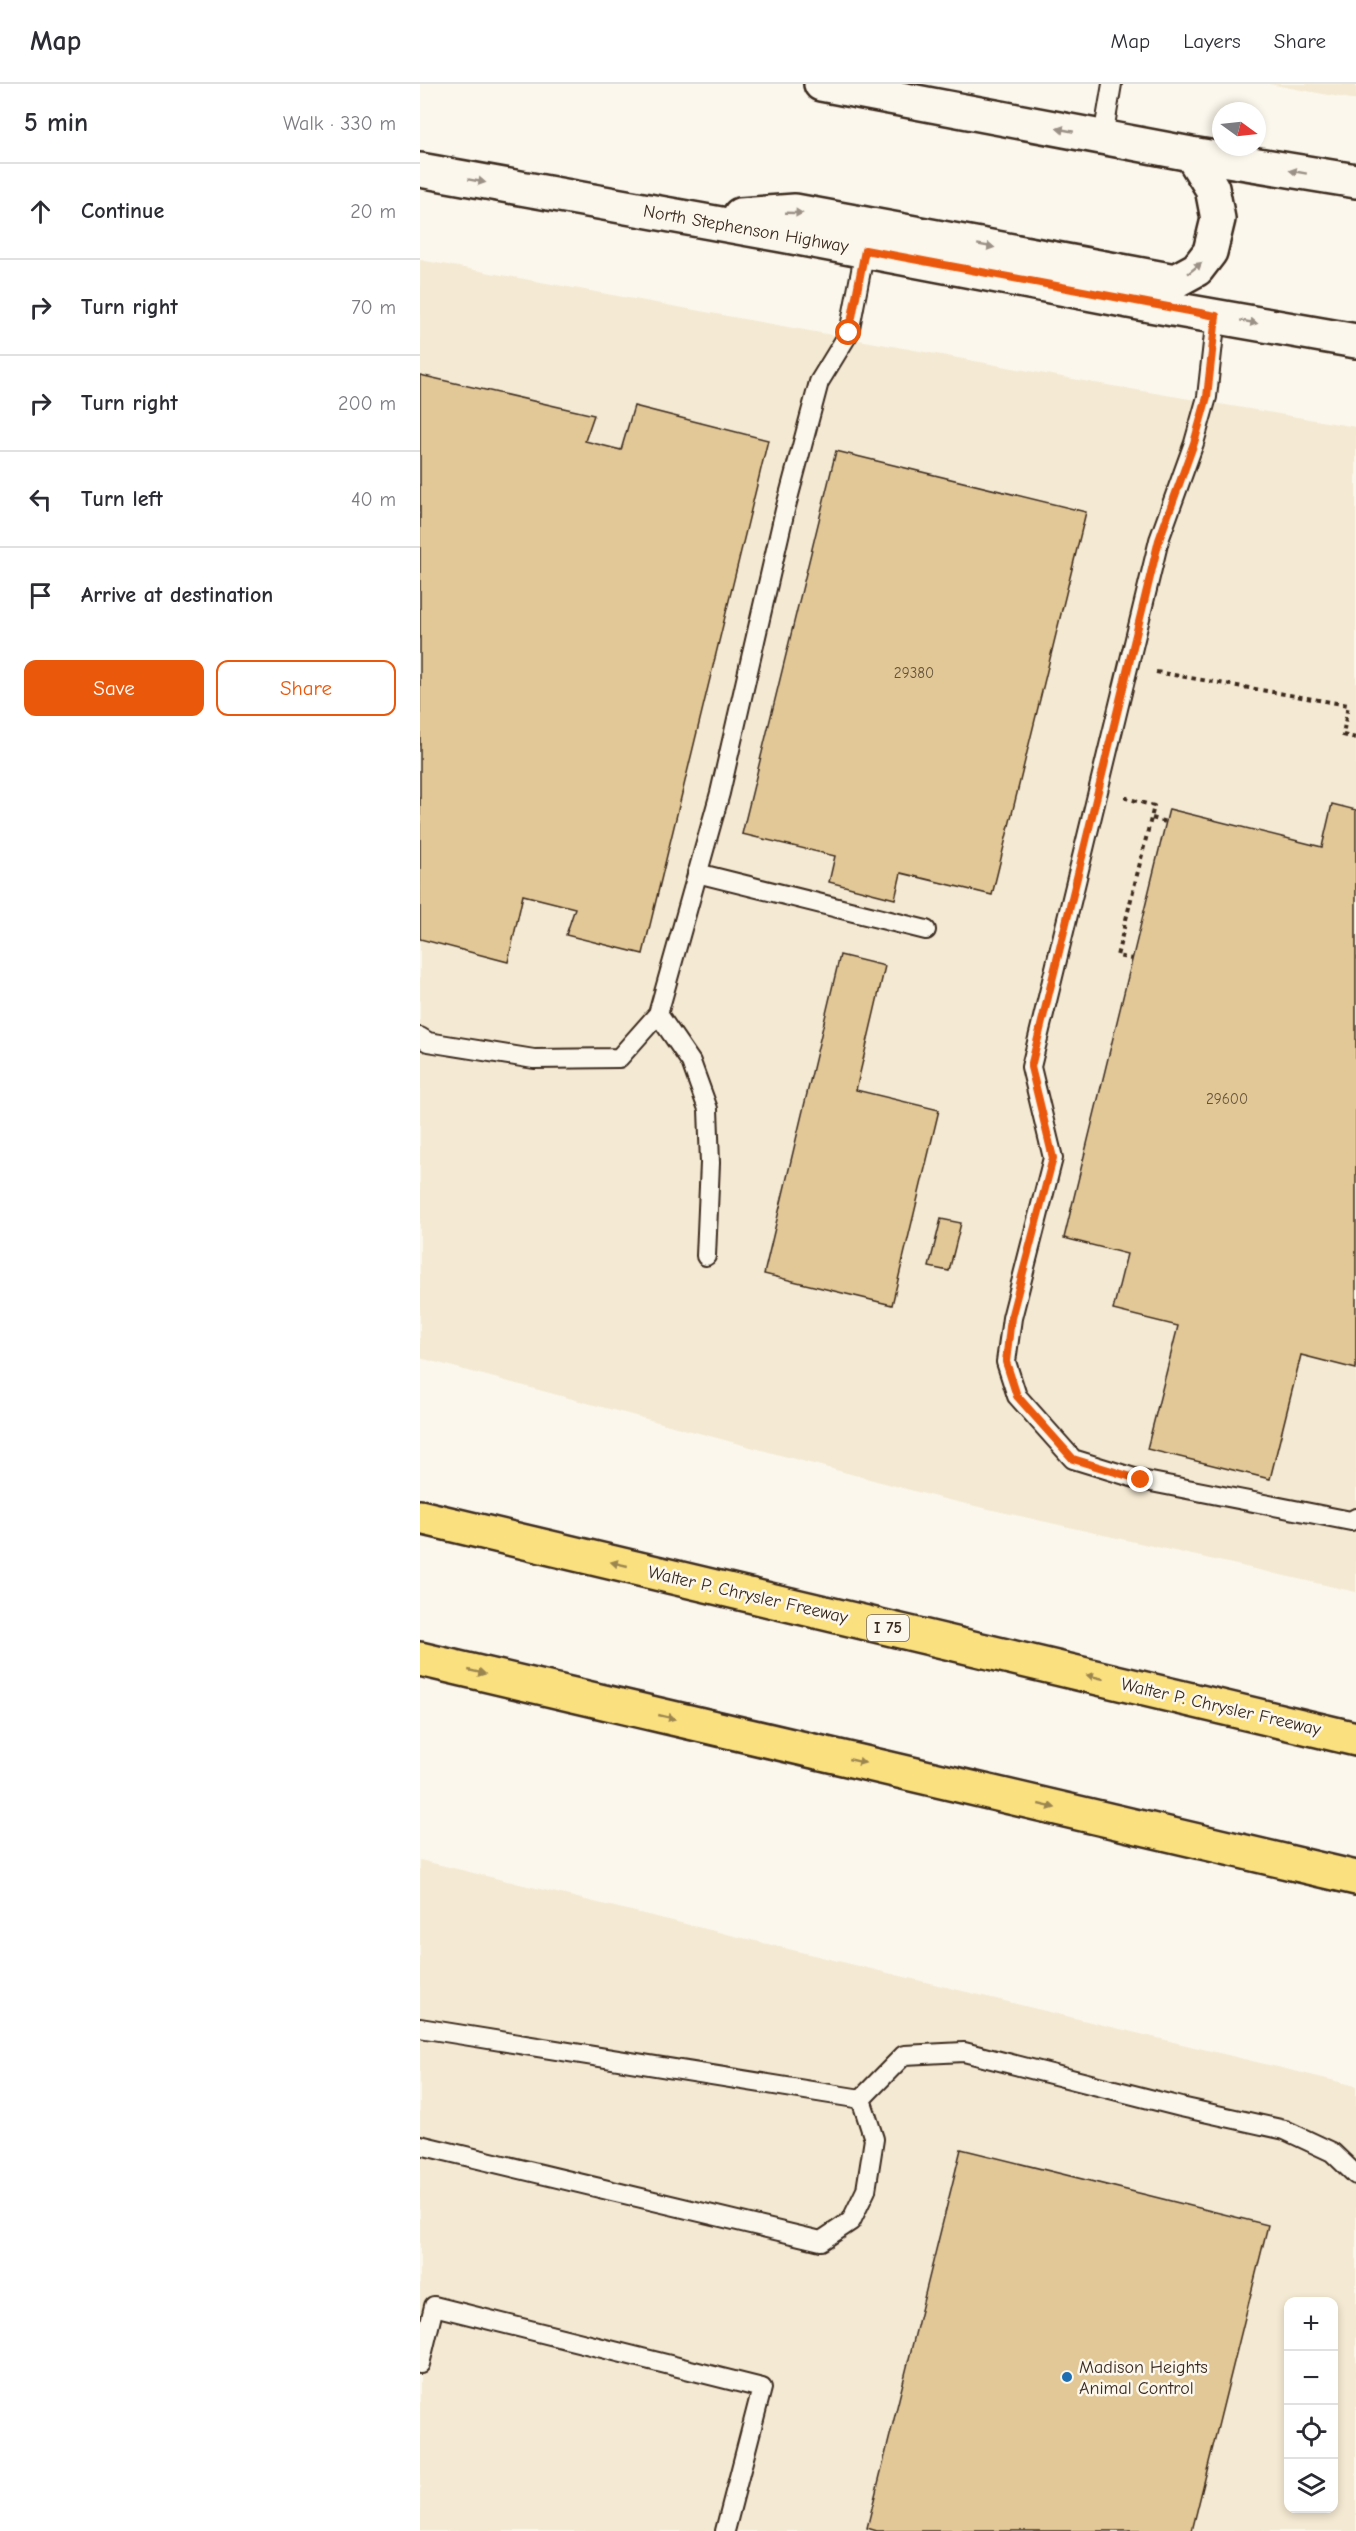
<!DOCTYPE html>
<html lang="en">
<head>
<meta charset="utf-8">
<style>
	body { margin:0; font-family:"Comic Neue",sans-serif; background:#f2f2f3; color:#2b2b33 }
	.controls { position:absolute; right:18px; bottom:18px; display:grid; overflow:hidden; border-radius:12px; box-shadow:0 3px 9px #0003 }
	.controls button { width:54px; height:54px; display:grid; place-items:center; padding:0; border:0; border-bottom:2px solid #e1e1e2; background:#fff; color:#2b2b33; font:30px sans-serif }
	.compass { position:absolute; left:792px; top:18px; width:54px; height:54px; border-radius:50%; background:#fff; box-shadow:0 3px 9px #0003; rotate:105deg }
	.stop { position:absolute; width:18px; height:18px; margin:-14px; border:4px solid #ea580c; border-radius:50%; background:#fff }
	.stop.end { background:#ea580c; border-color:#fff; box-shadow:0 2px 6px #0008 }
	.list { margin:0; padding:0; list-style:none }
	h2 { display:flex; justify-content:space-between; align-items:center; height:78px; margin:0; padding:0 24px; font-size:26px }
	h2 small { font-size:20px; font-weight:400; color:#7c7c81 }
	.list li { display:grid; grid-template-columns:39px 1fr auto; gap:18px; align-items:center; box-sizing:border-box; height:96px; padding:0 24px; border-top:2px solid #e1e1e2 }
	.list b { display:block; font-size:22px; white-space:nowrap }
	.list em { font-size:20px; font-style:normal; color:#7c7c81 }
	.actions { display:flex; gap:12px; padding:18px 24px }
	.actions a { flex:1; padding:14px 0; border:2px solid #ea580c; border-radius:12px; text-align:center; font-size:21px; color:#ea580c }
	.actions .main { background:#ea580c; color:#fff }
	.icon { flex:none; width:33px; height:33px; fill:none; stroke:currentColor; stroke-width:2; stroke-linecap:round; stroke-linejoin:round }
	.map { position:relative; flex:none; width:936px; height:2447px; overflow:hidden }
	header { display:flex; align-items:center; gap:36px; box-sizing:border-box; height:84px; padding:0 30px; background:#fff; border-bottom:2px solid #e1e1e2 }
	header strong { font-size:28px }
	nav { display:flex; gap:33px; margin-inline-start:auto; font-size:21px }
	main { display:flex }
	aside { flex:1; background:#fff }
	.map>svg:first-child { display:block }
</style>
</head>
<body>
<header>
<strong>Map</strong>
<nav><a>Map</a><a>Layers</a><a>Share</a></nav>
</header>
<main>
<aside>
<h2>5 min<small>Walk · 330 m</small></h2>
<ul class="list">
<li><svg class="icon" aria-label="ahead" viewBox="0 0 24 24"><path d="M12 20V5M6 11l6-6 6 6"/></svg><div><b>Continue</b></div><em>20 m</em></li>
<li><svg class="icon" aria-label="right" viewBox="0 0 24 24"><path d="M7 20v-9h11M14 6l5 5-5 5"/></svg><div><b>Turn right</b></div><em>70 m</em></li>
<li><svg class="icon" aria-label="right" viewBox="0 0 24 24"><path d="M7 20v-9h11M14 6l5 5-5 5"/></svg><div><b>Turn right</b></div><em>200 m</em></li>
<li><svg class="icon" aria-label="left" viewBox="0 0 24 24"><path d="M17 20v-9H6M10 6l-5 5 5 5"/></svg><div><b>Turn left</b></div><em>40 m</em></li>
<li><svg class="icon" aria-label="arrive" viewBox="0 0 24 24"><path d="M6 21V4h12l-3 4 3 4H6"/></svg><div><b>Arrive at destination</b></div></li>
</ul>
<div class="actions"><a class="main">Save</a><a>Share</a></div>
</aside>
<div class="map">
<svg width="936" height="2447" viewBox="0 0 936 2447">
	<rect width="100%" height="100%" fill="#fbf7ec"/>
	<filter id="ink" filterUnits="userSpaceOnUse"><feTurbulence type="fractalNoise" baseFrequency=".0167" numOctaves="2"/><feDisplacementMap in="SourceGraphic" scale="12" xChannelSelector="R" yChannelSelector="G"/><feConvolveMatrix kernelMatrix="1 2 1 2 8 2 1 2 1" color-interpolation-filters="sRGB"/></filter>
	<g filter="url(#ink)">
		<!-- built -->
		<path fill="#f4e9d2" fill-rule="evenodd" d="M849,0H936V16Z
			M0,176L675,299L936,343V1508L520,1414L0,1274Z
			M0,1776L936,2002V2447H0ZM868,2218H914V2424H868Z"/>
		<!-- building -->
		<path fill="#e2c897" stroke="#3b2a1e" stroke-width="1.5" d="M0,291L174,331L165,357L201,366L214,322L348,356L223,870L146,851L155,824L103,811L88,878L0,855Z
			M416,367L666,428L572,811L481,789L475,815L409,798L415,772L322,750Z
			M912,720L936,726V1285L881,1271L850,1395L727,1365L758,1242L693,1226L707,1170L644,1154L749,725L902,763Z
			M420,871L465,882L436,1006L519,1026L472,1221L344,1190Z
			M521,1135L541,1139L529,1187L509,1183Z
			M541,2065L848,2141L772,2447H457L447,2444Z"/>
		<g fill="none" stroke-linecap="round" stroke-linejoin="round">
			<!-- lane casing -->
			<g stroke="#3b2a1e" stroke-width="22">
				<path id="lane" d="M683,53L692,0
					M796,232L787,313L774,359L739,456L611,983L633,1074L592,1234L586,1278L597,1312L653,1375L721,1396L931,1437L936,1434
					M277,789L506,846
					M238,930L271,978L288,1025L290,1079L286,1172
					M0,953L8,958L114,975L199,974L238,930L300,709L365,426L399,298L429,249L445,166
					M0,1944L441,2015L484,1971L544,1968L761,2023L865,2046L912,2068L936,2091
					M0,2061L401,2157L431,2137L446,2106L454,2055L441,2015
					M0,2280L14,2222L342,2304L305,2447"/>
			</g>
			<!-- secondary casing -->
			<g stroke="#3b2a1e" stroke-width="38">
				<path id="secondary" d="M401,0L771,70L936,97
					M0,86L362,151L730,221L936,257
					M320,131L375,127L755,197L777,185L790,168L798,135L792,104L771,70"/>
			</g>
			<!-- highway casing -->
			<g stroke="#3b2a1e" stroke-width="38">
				<path id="highway" d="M0,1433L936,1655
					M0,1575L936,1794"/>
			</g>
			<!-- path -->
			<path stroke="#3b2a1e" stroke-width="4" stroke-dasharray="4.5 4.5" stroke-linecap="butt" d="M736,588L928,621L923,651L936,654
				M706,712V714L734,722L697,872L712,875
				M732,734L746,738"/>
			<!-- lane -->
			<use href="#lane" stroke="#fbf7ec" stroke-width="18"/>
			<!-- secondary -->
			<use href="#secondary" stroke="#fbf7ec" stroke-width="33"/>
			<!-- highway -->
			<use href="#highway" stroke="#fbe080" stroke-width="33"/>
		</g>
		<!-- one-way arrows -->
		<defs><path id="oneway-solid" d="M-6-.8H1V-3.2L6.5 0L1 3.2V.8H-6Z" transform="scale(1.5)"/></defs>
		<g fill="#9b9085">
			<use href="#oneway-solid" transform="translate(645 46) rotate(-169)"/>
			<use href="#oneway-solid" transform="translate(878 88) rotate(-170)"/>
			<use href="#oneway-solid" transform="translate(57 97) rotate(10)"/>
			<use href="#oneway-solid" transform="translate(374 129) rotate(2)"/>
			<use href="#oneway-solid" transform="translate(566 162) rotate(10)"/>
			<use href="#oneway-solid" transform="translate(775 184) rotate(-39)"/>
			<use href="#oneway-solid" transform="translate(829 238) rotate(10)"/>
		</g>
		<g fill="#9b854f">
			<use href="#oneway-solid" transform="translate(199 1480) rotate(-167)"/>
			<use href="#oneway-solid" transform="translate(57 1588) rotate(13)"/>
			<use href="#oneway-solid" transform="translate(675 1593) rotate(-167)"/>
			<use href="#oneway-solid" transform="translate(247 1633) rotate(13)"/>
			<use href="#oneway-solid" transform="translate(437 1677) rotate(13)"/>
			<use href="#oneway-solid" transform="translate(627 1722) rotate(13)"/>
		</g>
	</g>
	<g fill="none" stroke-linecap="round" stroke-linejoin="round" filter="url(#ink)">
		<!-- route -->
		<path stroke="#ea580c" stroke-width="8" d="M429,249L445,166L796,232L787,313L774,359L739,456L611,983L633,1074L591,1234L586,1278L597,1312L653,1375L721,1396"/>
	</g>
	<!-- markers -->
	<circle fill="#1f6fb2" stroke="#fbf7ec" stroke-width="2" cx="647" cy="2293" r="6"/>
	<g text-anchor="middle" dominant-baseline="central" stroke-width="5" stroke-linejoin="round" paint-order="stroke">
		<!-- number labels -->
		<g font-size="15" fill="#65523c">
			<text x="494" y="589">29380</text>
			<text x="807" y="1015">29600</text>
		</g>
		<!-- shield labels -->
		<rect fill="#fbf7ec" stroke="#75685c" stroke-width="1.5" x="447" y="1531" width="42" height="26" rx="4.5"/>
		<g font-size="16" font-weight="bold" fill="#3b2a1e">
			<text x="468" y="1544">I 75</text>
		</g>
		<!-- street labels -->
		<g font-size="18" fill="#3b2a1e" stroke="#fbf7ec">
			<text transform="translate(326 145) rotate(10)">North Stephenson Highway</text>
			<text transform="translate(328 1511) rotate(13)">Walter P. Chrysler Freeway</text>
			<text transform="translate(801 1623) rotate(13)">Walter P. Chrysler Freeway</text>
		</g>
		<!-- poi labels -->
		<g font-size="18" fill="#3b2a1e" stroke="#fbf7ec" text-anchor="start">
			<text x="659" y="2283">Madison Heights<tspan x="659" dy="21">Animal Control</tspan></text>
		</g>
	</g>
</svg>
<div class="controls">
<button>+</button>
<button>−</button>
<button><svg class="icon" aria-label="locate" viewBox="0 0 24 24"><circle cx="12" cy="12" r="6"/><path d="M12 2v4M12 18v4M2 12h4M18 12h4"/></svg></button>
<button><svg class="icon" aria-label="layers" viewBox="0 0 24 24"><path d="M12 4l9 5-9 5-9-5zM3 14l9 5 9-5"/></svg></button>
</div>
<svg class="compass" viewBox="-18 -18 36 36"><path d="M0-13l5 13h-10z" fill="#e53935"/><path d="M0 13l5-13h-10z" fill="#7c7c81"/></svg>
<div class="stop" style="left:429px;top:249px"></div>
<div class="stop end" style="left:721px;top:1396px"></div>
</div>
</main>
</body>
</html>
